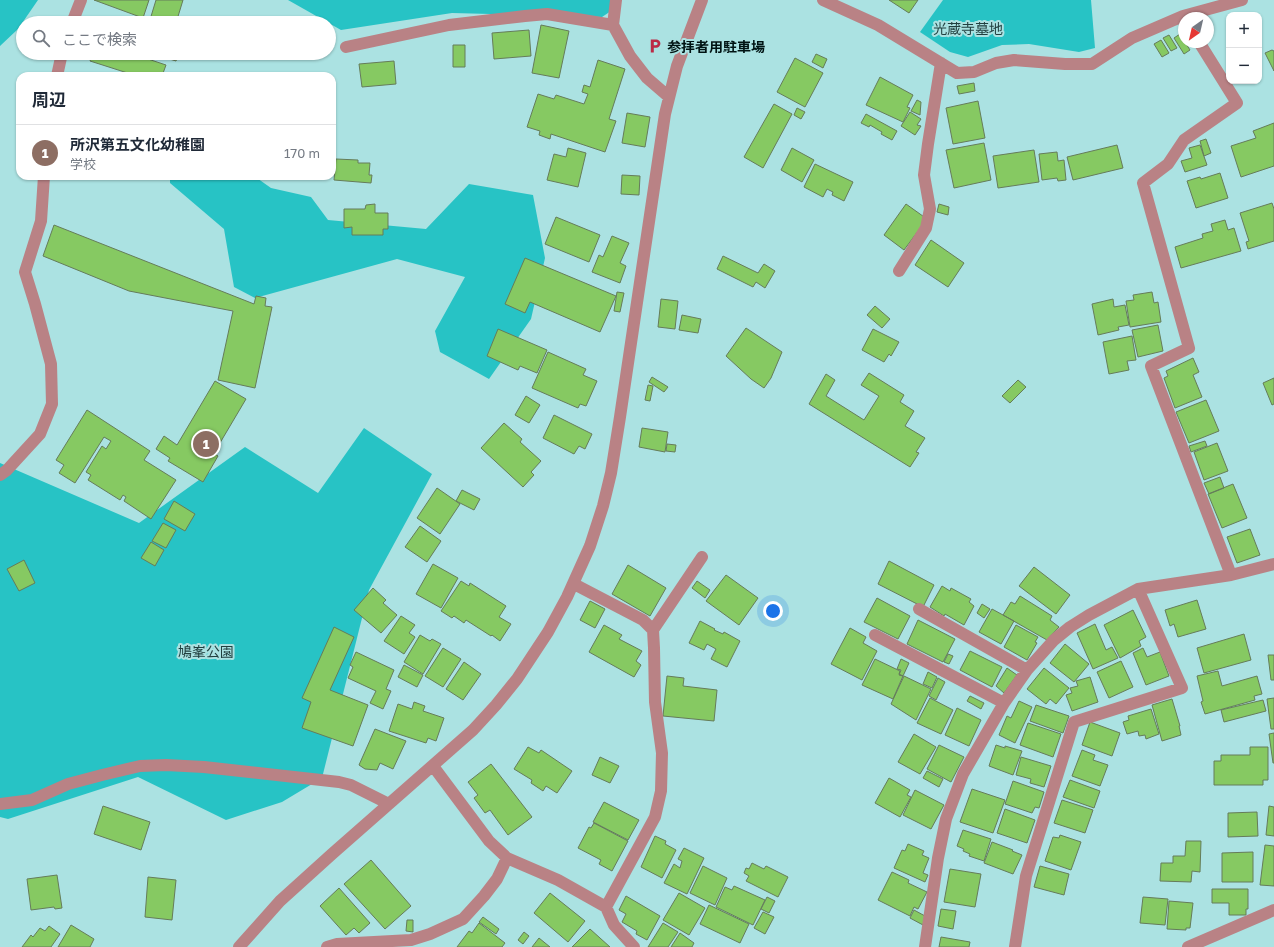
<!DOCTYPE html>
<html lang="ja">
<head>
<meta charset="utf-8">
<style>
	body { margin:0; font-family:"Golos Text","Noto Sans JP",sans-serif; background:#f2f2f3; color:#1f2937 }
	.controls { position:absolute; right:12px; top:12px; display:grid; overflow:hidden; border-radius:8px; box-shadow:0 1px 3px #0004 }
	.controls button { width:36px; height:36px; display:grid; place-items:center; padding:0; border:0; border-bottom:1px solid #e0e1e3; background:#fff; color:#1f2937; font:20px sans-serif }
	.compass { position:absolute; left:1178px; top:12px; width:36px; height:36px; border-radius:50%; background:#fff; box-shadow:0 1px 3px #0004; rotate:214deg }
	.you { position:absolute; left:773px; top:611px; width:14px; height:14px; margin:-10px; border:3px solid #fff; border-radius:50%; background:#1a73e8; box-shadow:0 0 0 6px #1a73e833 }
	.badge { display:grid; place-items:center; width:26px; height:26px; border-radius:50%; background:#b45309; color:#fff; font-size:13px; font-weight:700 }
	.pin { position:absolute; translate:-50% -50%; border:2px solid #fff; box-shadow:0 1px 4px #0006 }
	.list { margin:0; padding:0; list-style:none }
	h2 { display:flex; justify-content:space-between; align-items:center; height:52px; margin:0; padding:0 16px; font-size:17px }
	h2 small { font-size:13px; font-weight:400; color:#747a83 }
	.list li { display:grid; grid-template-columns:26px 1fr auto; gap:12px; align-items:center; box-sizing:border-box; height:56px; padding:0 16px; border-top:1px solid #e0e1e3 }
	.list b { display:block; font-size:15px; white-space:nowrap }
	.list p { margin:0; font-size:13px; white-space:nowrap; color:#747a83 }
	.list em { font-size:13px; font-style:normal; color:#747a83 }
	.icon { flex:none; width:22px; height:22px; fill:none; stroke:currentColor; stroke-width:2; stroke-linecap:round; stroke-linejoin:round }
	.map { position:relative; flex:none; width:1274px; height:947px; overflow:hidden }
	.search { position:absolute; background:#fff; box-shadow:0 1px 3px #0004; left:16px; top:16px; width:320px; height:44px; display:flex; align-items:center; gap:10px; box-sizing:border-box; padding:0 14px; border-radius:22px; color:#747a83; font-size:15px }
	.panel { position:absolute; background:#fff; box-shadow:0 1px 3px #0004; left:16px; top:72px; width:320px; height:108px; border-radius:12px }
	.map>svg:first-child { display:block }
</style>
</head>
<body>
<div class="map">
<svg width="1274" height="947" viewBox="0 0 1274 947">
	<rect width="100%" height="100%" fill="#abe2e2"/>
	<!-- green -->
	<path fill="#27c3c5" d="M0,0H38L18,29L0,46Z
		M288,0H611V11L602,17L452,13L341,30Z
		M943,0H1091L1095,48L1079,52L1029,44L1002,45L968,57L950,52L920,32Z
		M170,176H254L271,188L311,197L328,220L426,229L469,184L533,195L545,258L531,319L489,379L440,352L435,331L465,277L397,259L255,298L234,287L224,229L170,183Z
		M364,428L432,474L369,590L322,778L282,802L226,820L138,777L8,819L0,817V463L139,523L245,447L318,493Z"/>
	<!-- building -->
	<path fill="#86c962" stroke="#657c5a" d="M94,0H149L143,18Z
		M156,0H183L176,23H149Z
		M889,0H918L909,13Z
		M541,25L569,31L559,78L532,73Z
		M529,30L531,56L494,59L492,33Z
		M1180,34L1190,50L1184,54L1174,38Z
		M1169,35L1177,48L1171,51L1163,38Z
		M1161,40L1169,53L1162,57L1154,44Z
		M453,45H465V67H453Z
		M1272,50L1274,51V71L1265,53Z
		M93,53H149L148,59L166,65L162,76H137L90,61Z
		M150,53H179L176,61Z
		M816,54L827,59L823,68L812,62Z
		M795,58L823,73L805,107L777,92Z
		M598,60L625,69L609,119L616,121L605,152L551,134L550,139L539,135L540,131L527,127L538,94L554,99L556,95L584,104L588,94L582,92L584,85L590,87Z
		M394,61L396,84L362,87L359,64Z
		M880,77L913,95L907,107L910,108L903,122L866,105Z
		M974,83L975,91L959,94L957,86Z
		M917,100L921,102L920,115L911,111Z
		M978,101L985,138L953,144L946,108Z
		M774,104L792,114L763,168L744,157Z
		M797,108L805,112L801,119L794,115Z
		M910,112L921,119L917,125L921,126L915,135L901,126Z
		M627,113L650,117L645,147L622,143Z
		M866,114L897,131L892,140L881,134L882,132L870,125L869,127L861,123Z
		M1274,123V166L1241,177L1231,146L1256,138L1253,131Z
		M1206,139L1211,153L1204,156L1200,141Z
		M984,143L991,180L954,188L946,150Z
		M1117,145L1123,168L1073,180L1067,157Z
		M1200,145L1207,165L1185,172L1181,161L1192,158L1189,148Z
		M568,148L586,153L578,187L547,180L554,154L566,157Z
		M792,148L814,160L802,182L781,170Z
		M1034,150L1039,182L998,188L993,156Z
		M1057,152L1058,161L1064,160L1066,180L1058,181L1057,178L1042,180L1039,154Z
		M336,159L358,160V163H370L369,175H372L371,183L334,180Z
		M815,164L853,182L844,201L832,195L833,192L827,189L823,197L804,187Z
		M1220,173L1228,198L1196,208L1187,181L1200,177L1201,179Z
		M622,175L640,176L639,195L621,194Z
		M1272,203L1274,209V241L1248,249L1246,242L1249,241L1240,213Z
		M375,204V213H388V229H383V235H352V227L344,228V209H365L366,205Z
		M906,204L927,219L904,250L884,235Z
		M939,204L949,207L948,215L937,212Z
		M556,217L600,235L589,262L545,244Z
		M1225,220L1228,230L1234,228L1241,251L1181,268L1175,247L1203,238L1202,234L1213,231L1211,224Z
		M54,225L254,304L256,296L266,298L265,306L272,307L255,388L218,380L233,311L129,291L43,256Z
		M612,236L629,243L620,263L626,266L620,283L592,272L599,255L603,257Z
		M931,240L964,263L948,287L915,265Z
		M723,256L758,273L764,264L775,271L765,288L756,282L753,287L717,269Z
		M525,258L616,296L600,332L530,302L525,313L505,304Z
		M617,292L624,293L620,312L614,311Z
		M1152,292L1154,303L1158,302L1161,322L1130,327L1126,301L1134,300L1133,295Z
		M661,299L678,301L675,329L658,327Z
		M1113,299L1114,307L1125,305L1129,325L1118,327L1119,330L1098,335L1092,304Z
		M875,306L890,319L882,328L867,315Z
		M682,315L701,319L698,333L679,330Z
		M1158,325L1163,351L1138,357L1132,330Z
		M746,328L782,352L771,378L764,388L751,379L726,356Z
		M498,329L547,350L537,373L520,366L518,370L487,356Z
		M873,329L899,342L891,356L889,354L884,362L862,350Z
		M1132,336L1136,360L1127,361L1129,370L1109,374L1103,342Z
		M548,352L586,369L583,375L597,381L586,406L580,404L578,408L532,388Z
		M1193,358L1199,372L1193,375L1202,397L1175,408L1164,378L1168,376L1166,371Z
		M869,373L904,395L900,402L914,411L905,426L925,438L916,452L919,453L910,467L809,404L826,374L835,380L826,396L864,420L879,396L861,385Z
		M652,377L668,387L664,392L649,382Z
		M1274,378V404L1272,405L1263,383Z
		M1018,380L1026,387L1010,403L1002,396Z
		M215,381L246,399L214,453L218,456L203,482L168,461L170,458L156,449L164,436L177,445Z
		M648,385L653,386L650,401L645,400Z
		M526,396L540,405L529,423L515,415Z
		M1206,400L1219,431L1189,443L1176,412Z
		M87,410L150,451L144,460L176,480L151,519L124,501L126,497L123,495L120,500L88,480L91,475L86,472L102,446L106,449L111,441L104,437L75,483L59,473L64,465L56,460Z
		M554,415L592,434L585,449L579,446L574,454L543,438Z
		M504,423L522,439L520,442L541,461L531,472L534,475L523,487L481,448Z
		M642,428L668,432L665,452L639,447Z
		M1205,441L1207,446L1191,452L1189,446Z
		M1217,443L1228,471L1204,480L1194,452Z
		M667,444L676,445L675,452L666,451Z
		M1220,477L1224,488L1209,494L1204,483Z
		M1233,484L1247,518L1222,528L1208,494Z
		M437,488L460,504L440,534L417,518Z
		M462,490L480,499L474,510L456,501Z
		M174,501L195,514L185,531L164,519Z
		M163,523L176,530L166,548L152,541Z
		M420,526L441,541L427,562L405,547Z
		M1250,529L1260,555L1237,563L1227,537Z
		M151,542L164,550L155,566L141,558Z
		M24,560L35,583L19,591L7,569Z
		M889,561L934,585L923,607L878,584Z
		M433,564L458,578L441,608L416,594Z
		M628,565L666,588L650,616L612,594Z
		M1034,567L1070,595L1056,614L1019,586Z
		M726,575L758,598L739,625L706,601Z
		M461,581L469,586L470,583L506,606L499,617L511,624L500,641L492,635L491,636L466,620L464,623L454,616L452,618L441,611Z
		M697,581L710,590L705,598L692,588Z
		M942,586L950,591L951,588L971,599L969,602L974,606L964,625L945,614L944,616L930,607Z
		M373,588L386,600L383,603L397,615L381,633L354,610Z
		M1020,596L1052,616L1050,620L1059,627L1047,640L1003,615L1011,602L1015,604Z
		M877,598L910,616L898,639L864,622Z
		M1197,600L1206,629L1178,637L1174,624L1170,626L1165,610Z
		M590,601L605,609L595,628L580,620Z
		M982,604L990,609L984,618L977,613Z
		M992,609L1014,621L1001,644L979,632Z
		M1133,610L1146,637L1139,641L1141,646L1120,658L1104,625Z
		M401,616L415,625L409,633L415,637L404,654L384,641Z
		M918,620L955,639L943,662L907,644Z
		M700,621L715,629L714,630L723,634L724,632L740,641L727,667L711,659L716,649L707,644L704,650L689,643Z
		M1095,624L1106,650L1112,647L1118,658L1093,669L1077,633Z
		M604,625L622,635L619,639L642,651L636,661L641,665L634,677L589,652Z
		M1016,625L1038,637L1035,642L1037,643L1027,660L1004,647Z
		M334,627L354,637L330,690L368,705L353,746L302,728L311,702L302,698Z
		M850,628L866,637L863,643L877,651L862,680L831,664Z
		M1244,634L1251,660L1204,673L1197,648Z
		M420,635L430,641L432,639L441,644L423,674L404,662Z
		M1065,644L1089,664L1074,682L1050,663Z
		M443,648L461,659L443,687L425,676Z
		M1143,648L1147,657L1160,652L1169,676L1146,685L1133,653Z
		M970,651L1002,667L992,687L960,670Z
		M356,652L394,670L386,689L391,691L383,709L370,703L376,691L348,678L353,667L350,665Z
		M948,654L953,656L949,664L944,662Z
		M1268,655H1274V680H1271Z
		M875,659L900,671L899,674L903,676L893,699L862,685Z
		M901,659L909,663L903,676L899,675L901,670L897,669Z
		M1121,661L1133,687L1109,698L1097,672Z
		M464,662L481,674L463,700L446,689Z
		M404,665L423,675L417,687L398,677Z
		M1007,668L1017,675L1004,693L996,686Z
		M1044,668L1069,688L1056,704L1050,699L1046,704L1027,689Z
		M1218,671L1222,686L1257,676L1262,694L1254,696L1255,700L1205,714L1201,702L1203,701L1197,676Z
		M928,672L937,677L932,688L923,684Z
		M667,676L684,678L683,686L717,690L714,721L663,716Z
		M904,676L931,689L916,720L891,704Z
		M1090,677L1098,702L1072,711L1066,695L1072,693L1070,688L1078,686L1076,681Z
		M938,678L945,682L936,700L929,696Z
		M970,696L984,703L981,709L967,701Z
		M930,698L953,710L941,734L917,723Z
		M1274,698V729H1271L1267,699Z
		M1172,699L1180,726H1179L1181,735L1162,741L1152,705Z
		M1263,700L1266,711L1224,722L1221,710Z
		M1019,701L1032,707L1015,743L999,735L1007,716L1011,718Z
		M414,702L425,706L423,711L444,718L436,741L428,738L426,743L389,731L398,704L412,709Z
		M1036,705L1069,716L1063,733L1030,721Z
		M957,708L981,720L969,746L945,735Z
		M1151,709L1159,734L1146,739L1145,735L1139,736L1138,731L1127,734L1123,722L1129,720L1128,716Z
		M1090,722L1120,733L1112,756L1082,745Z
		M1028,723L1061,734L1053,757L1020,745Z
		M375,729L406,741L393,769L380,763L377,770L365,769L359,765Z
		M1274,733V763H1273L1269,734Z
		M914,734L936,747L920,774L898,762Z
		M939,745L964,757L951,782L927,769Z
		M996,745L1005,748V746L1022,751L1013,775L989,766Z
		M528,747L539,753L541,750L572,771L557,793L546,786L543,791L531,783L532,780L514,769Z
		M1250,747H1268V780H1263V785H1214V761H1221V755H1250Z
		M1082,750L1095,755L1093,760L1108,765L1100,786L1072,776Z
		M600,757L619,766L610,783L592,775Z
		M1021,757L1051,766L1044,787L1030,783L1031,779L1016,775Z
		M491,764L532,817L508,835L490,810L485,813L474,798L478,795L468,782Z
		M927,771L943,779L939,787L923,778Z
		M889,778L910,790L907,795L911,797L900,817L875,803Z
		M1070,780L1100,791L1094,808L1063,797Z
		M1013,781L1044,792L1039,808L1035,807L1032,813L1005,804Z
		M972,789L1005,800L993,833L960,822Z
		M915,790L944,805L931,829L903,815Z
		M1062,800L1093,810L1085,833L1054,823Z
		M604,802L639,820L628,840L593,822Z
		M103,806L150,822L141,850L94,834Z
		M1269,806L1274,807V836L1266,835Z
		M1005,809L1035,820L1027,843L997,833Z
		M1257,812L1258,836L1228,837V813Z
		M594,823L628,841L612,871L599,864L601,860L578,848L589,827L591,828Z
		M963,830L991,839L984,861L969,856L970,854L963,851L964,849L957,846Z
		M1060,835L1081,842L1071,870L1045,861L1053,837L1059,838Z
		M655,836L666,841L665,844L676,850L662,878L641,867Z
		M1186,841H1201L1200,872L1192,871L1191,882L1160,881L1161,863H1173V856H1185Z
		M992,842L1013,850L1012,851L1022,855L1013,874L984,863Z
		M908,844L924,851L922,855L929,858L923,873L928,875L925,882L894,868L902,850L905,851Z
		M1265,845L1274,846V886L1260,885Z
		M684,848L704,858L687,894L664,883L674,864L680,868L682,861L678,859Z
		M1253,852V882H1222V853Z
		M371,860L411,906L385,929L344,884Z
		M752,863L764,869L766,866L788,877L778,897L746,881L749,876L744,873L746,868L749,869Z
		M703,866L727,878L715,905L690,893Z
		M1040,866L1069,874L1064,895L1034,887Z
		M950,869L981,874L975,907L944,902Z
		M892,872L909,880L908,883L927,892L918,909L914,907L910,916L878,900Z
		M57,875L62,908L55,909L54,907L31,910L27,879Z
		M148,877L176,880L172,920L145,917Z
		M734,886L765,900L753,925L716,907L725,887L732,890Z
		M339,888L370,923L359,933L354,928L346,935L320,906Z
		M1212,889H1248V909H1246V915H1229V903H1212Z
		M550,893L585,921L568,942L534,913Z
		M679,893L705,908L689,935L663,920Z
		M626,896L660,916L647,940L636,934L637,931L622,922L626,914L619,910Z
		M767,897L775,901L769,913L761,909Z
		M1143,897L1168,899L1165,925L1140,923Z
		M1169,901L1193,903L1190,928H1186V930L1167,929Z
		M709,905L749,924L740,943L700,924Z
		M941,909L956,911L953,929L938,926Z
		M914,910L925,916L923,925L910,918Z
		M763,912L774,917L765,934L754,928Z
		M483,917L499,929L496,934L479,922Z
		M407,920H413V932L406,931Z
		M479,923L505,943L502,947H457L469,931L472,933Z
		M663,923L678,932L668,947H648Z
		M71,925L94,939L90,947H58Z
		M49,926L60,934L51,947H22L31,935L33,937L40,928L45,931Z
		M590,929L610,947H572Z
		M524,932L529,936L523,944L518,940Z
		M680,933L694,943L692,947H671Z
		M941,937L970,942L969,947H939Z
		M539,938L550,947H532Z"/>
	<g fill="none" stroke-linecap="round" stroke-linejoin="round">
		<!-- minor -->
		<path stroke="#b98285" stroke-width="12" d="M616,0L613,25L630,56L647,78L669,97
			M823,0L878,25L957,73L974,72L996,63L1014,60L1065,64H1092L1132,38L1183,16L1242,0
			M72,23L81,0
			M1199,42L1237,103L1184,140L1168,164L1143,183L1189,348L1151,366L1231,575
			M346,47L449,25L525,16L547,14L613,25
			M57,76L62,53
			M899,271L926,228L930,209L924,175L928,144L941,63
			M0,475L7,470L40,434L52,404L51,364L35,304L25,272L41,221L44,176
			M574,584L643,620L653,630L654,648L655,702L662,753L661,791L655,817L606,907L614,925L634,947
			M919,609L1027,670
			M653,630L702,557
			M875,635L1004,703
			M433,766L489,841L507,858L558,880L606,907
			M0,804L32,800L68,784L102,775L140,766L166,765L204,767L339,782L351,785L389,804
			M239,947L280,901L332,854L473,730L496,705L517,679L548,632L567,597L590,546L603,506L611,473L620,417L665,114L677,66L702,0
			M327,947L337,944L411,940L430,934L463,919L484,896L497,879L507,858
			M925,947L938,858L946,819L963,774L1004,703L1027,670L1054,640L1070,627L1089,615L1138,589L1231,575L1274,564
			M1015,947L1026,876L1074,722L1182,688L1138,589
			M1188,947L1274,910"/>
	</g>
	<!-- icons -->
	<defs>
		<g id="parking-bare" transform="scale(1.2)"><path d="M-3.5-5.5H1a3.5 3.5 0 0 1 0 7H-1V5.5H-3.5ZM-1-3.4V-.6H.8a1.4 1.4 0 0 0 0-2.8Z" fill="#bb2a46" stroke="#abe2e2" stroke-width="2.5" paint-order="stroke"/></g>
	</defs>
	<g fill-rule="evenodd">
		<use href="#parking-bare" x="655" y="46"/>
	</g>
	<g text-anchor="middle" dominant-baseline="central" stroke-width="4" stroke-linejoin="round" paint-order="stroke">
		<!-- park labels -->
		<g font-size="14" fill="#213f3f" stroke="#abe2e2">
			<text x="968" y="28">光蔵寺墓地</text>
			<text x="206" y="651">鳩峯公園</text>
		</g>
		<!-- poi labels -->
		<g font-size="14" font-weight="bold" fill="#001313" stroke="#abe2e2" text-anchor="start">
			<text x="667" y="46">参拝者用駐車場</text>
		</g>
	</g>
</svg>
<div class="controls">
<button>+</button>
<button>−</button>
</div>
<svg class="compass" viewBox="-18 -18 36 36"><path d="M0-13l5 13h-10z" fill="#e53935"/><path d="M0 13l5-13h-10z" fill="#747a83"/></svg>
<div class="you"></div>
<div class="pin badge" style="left:206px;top:444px;background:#8d6e63">1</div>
<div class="search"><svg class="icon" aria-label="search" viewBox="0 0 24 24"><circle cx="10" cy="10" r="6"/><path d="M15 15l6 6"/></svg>ここで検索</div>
<section class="panel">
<h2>周辺<small></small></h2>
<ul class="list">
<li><span class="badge" style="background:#8d6e63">1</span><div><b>所沢第五文化幼稚園</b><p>学校</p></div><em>170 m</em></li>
</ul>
</section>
</div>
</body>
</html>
